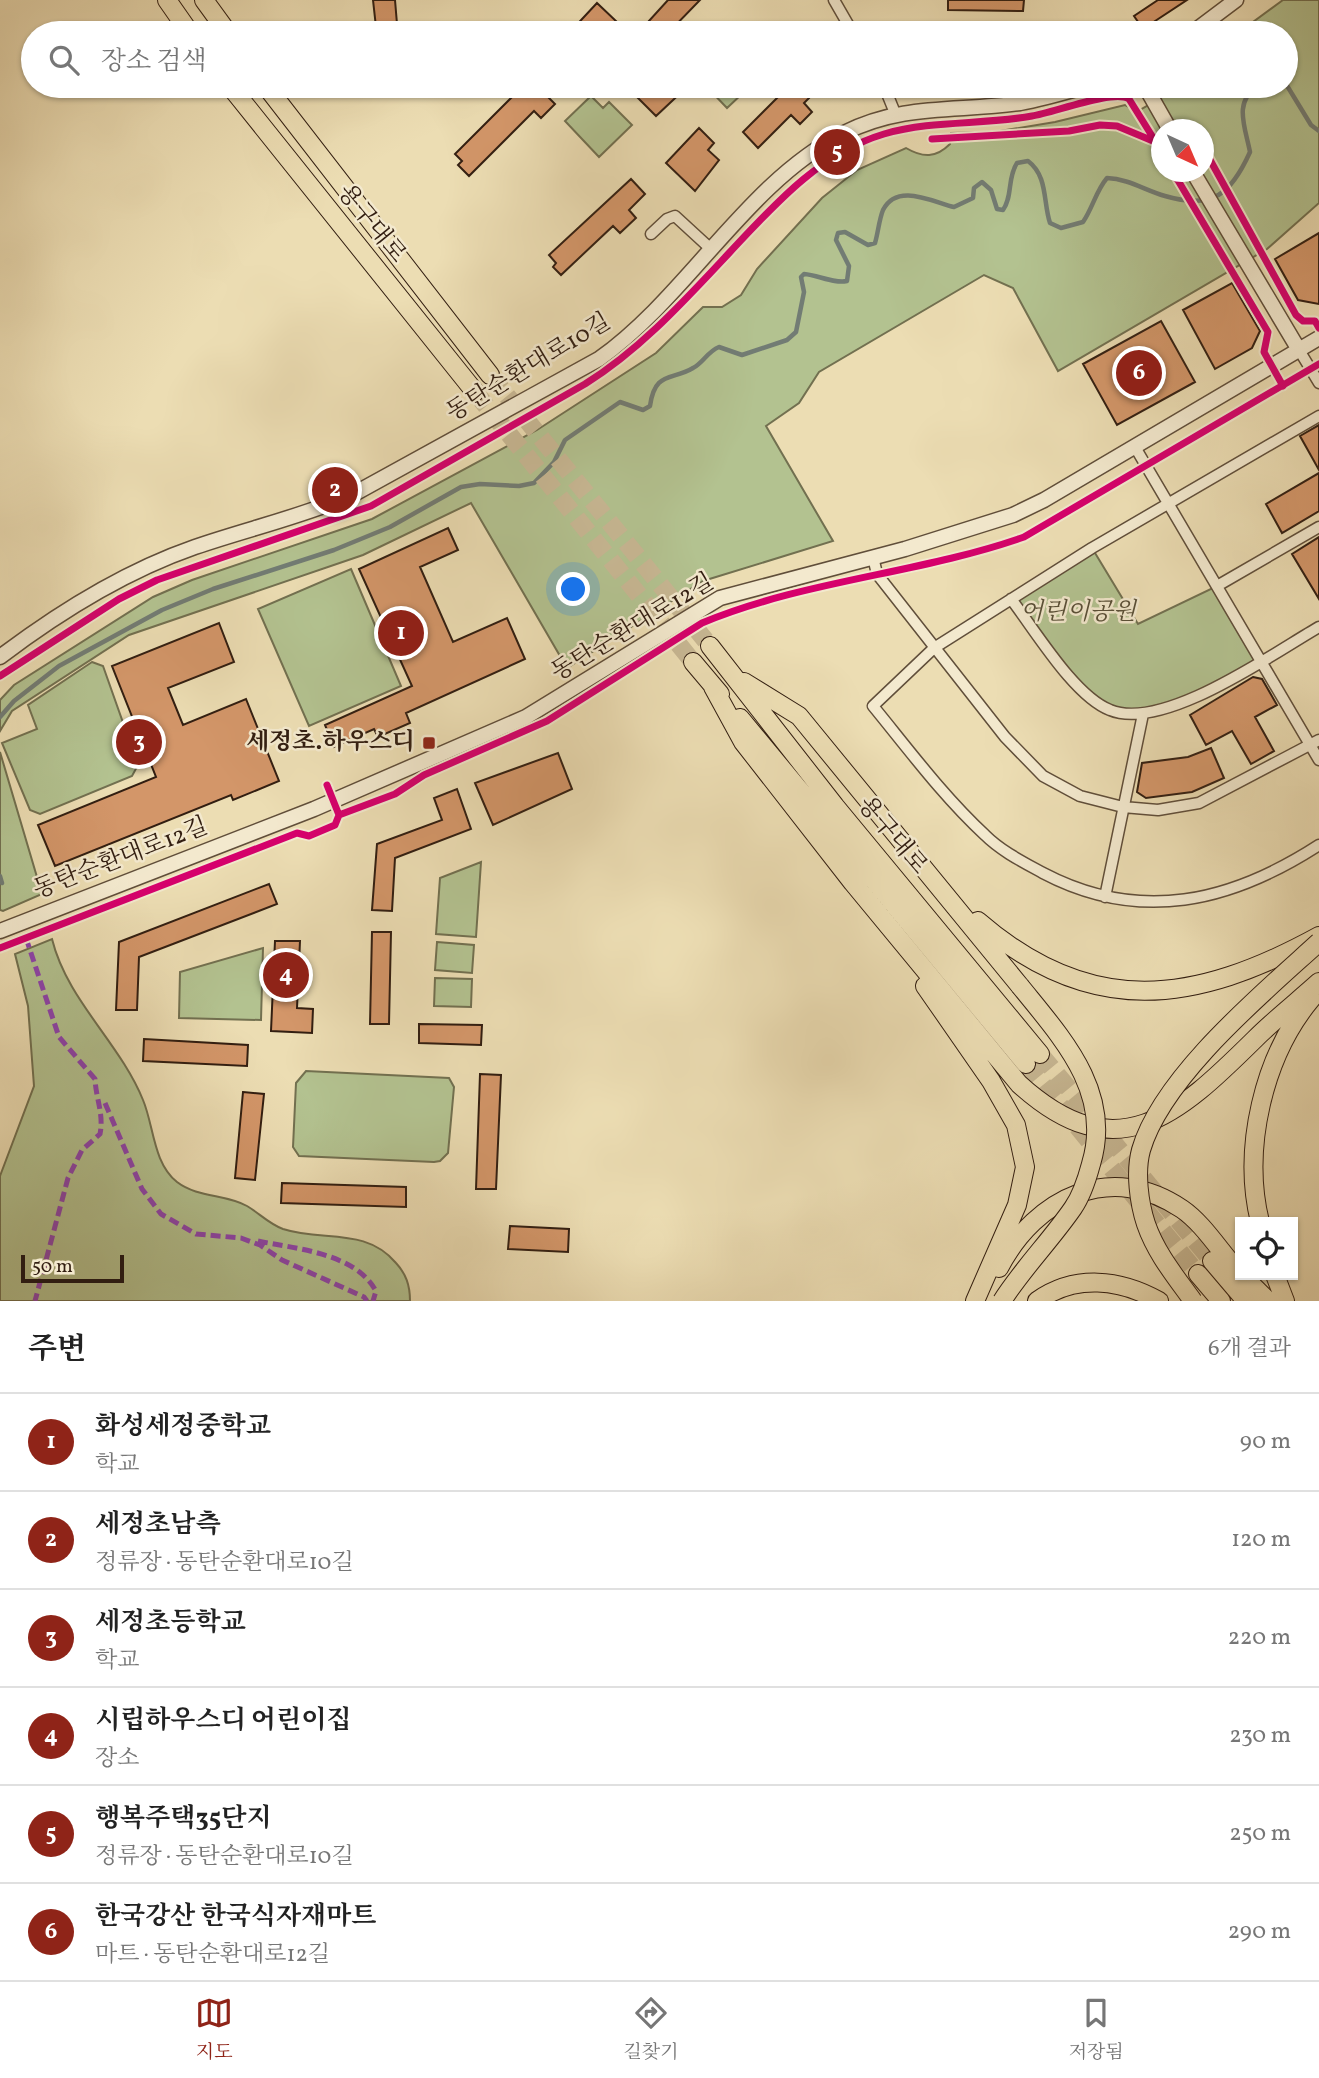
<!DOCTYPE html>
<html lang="ko">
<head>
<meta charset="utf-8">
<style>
	body { margin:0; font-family:Vollkorn,"Noto Serif KR",serif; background:#f6f6f6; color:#222 }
	.controls { position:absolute; right:21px; bottom:21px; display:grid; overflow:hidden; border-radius:0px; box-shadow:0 2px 5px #0004 }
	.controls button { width:63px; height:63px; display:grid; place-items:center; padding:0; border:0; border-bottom:2px solid #e0e0e0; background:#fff; color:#222; font:35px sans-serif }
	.compass { position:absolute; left:1151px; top:119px; width:63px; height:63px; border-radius:50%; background:#fff; box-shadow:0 2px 5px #0004; rotate:136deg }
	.scale { position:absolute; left:21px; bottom:18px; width:103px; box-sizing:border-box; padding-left:7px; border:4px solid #321e11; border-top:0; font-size:19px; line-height:24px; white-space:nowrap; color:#321e11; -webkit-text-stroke:5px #f3e9ce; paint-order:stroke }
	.you { position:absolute; left:574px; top:590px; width:24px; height:24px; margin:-18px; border:5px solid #fff; border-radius:50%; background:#1a73e8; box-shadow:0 0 0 10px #1a73e833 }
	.badge { display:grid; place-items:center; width:46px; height:46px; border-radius:50%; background:#8f2418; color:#fff; font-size:23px; font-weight:700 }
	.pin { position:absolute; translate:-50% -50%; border:4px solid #fff; box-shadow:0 2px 7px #0006 }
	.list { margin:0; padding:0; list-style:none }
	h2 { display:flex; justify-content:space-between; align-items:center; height:91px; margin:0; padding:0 28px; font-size:30px }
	h2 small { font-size:23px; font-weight:400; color:#767676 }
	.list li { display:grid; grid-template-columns:46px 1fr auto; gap:21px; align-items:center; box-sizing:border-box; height:98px; padding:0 28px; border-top:2px solid #e0e0e0 }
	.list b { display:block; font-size:26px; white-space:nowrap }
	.list p { margin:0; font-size:23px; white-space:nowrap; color:#767676 }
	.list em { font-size:23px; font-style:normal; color:#767676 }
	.icon { flex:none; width:38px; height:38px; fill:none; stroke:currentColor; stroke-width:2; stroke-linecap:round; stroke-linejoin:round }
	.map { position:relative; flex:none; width:1319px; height:1301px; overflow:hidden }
	.search { position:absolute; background:#fff; box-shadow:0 2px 5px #0004; left:21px; right:21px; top:21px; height:77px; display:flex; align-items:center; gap:18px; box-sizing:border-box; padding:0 24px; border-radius:38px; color:#767676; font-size:26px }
	.sheet { height:679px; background:#fff }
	nav { display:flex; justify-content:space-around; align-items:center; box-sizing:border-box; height:98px; border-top:2px solid #e0e0e0; background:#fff; font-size:19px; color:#767676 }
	nav a { display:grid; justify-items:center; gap:4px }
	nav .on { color:#8f2418 }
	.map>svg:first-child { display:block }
</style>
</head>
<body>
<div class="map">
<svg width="1319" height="1301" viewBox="0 0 1319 1301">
	<rect width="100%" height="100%" fill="#ecddb3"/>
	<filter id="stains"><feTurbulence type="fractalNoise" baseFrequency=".00286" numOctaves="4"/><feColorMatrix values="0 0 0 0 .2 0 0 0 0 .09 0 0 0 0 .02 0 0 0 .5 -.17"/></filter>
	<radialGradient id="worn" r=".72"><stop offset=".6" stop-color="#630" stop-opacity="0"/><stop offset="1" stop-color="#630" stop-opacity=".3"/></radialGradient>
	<!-- green -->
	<path fill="#b3c290" stroke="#727050" stroke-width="2" fill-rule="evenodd" d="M1283,0H1319V203L1267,249L1058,371L1013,288L984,275L819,372L799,403L766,426L833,541L703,581L567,668L471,503L363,555L129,635L12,711L0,731V700L14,685L153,597L192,580L372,519L537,430L656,353L703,307H722L741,295L757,269L822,198L857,170L906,148C923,158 936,158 950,144L951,133L994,132L1055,122L1125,105L1138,111L1181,86H1286V33H1238ZM1162,130H1204V172H1162Z
		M706,86H738L744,92L727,108Z
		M591,96L603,108L609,102L632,125L599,157L565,121Z
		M1092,548L1138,624L1217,586L1261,660L1170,709L1111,711L1091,698L1011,599Z
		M351,569L401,686L309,726L258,609Z
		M92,662L103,666L138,765L132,776L40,814L30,810L2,743L37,729L28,705Z
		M0,752L42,894L3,911L0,910Z
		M481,862L476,937L436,934L440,878Z
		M52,939C67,1000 120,1043 143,1100C154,1126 153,1163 177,1182C198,1198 226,1194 247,1206C259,1213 269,1224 283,1229C323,1242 366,1227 396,1263C406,1274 410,1285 410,1301H0V1176L34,1086L28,1006L15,954Z
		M437,942L474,945L472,973L435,970Z
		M263,948L261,1020L179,1018L180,972Z
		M435,978L472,979L471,1007L434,1006Z
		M306,1071L449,1078L454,1087L448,1153L440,1161L434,1162L299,1156L293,1147L296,1083Z"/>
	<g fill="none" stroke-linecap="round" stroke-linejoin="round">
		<!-- stream -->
		<path stroke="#727c74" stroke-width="4.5" d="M1286,84L1311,125L1319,131
			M0,717L14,701L59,666L162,610L213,589L334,550L390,527L461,487L480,484L519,486L534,483L554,462L565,440L620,402L643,410L650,406C655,371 671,381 693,368C703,363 707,352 719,347L742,355L787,340L796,332L804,292L801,277L804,274C818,275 834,284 847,281L849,266L836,240L838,233L845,232L868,245L875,243C878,233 879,220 883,210C897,182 933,202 954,207L973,198L974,188L982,182L991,190L997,209L1003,210C1013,196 1007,178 1017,163L1028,161C1048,176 1043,202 1050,223L1061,228L1083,222C1093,207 1096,191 1107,178C1129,179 1144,190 1165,196C1213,210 1231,194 1250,152C1245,126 1233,102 1258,86
			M0,876L2,883"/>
	</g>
	<!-- building -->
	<path fill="#d39669" stroke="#321e11" stroke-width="2" d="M373,0H395L397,24L376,27Z
		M668,0H700L668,33H638Z
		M948,0H1024L1023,11L948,10Z
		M1158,0H1187L1143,29L1134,16Z
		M597,3L617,22L606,33H569Z
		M523,86H558L547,96L555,104L541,118L534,111L469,176L458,165L462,161L455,154Z
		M626,86H688L656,116Z
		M789,86H821L804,103L812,112L800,124L791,115L758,148L743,132Z
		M699,128L714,143L708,150L719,160L695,191L666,163Z
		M631,179L645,194L629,210L636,218L620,233L613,226L561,275L553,267L556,263L549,255Z
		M1319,233V304L1298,300L1275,259Z
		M1232,283L1260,331L1252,348L1215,369L1183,310Z
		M1161,321L1195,382L1117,425L1083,364Z
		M1319,425V470L1300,436Z
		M1319,473V511L1282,533L1266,504Z
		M448,528L458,550L420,567L453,642L507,618L525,659L406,713L410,723L378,737L374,729L334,747L325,725L412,686L359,569Z
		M1319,537V599L1292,554Z
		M219,623L234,662L168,688L183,725L246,699L279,781L233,800L231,795L55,866L38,825L156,777L112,666Z
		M1253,677L1262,679L1277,705L1255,717L1274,751L1251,764L1232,731L1206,745L1190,715Z
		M1211,748L1224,778L1192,792L1146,798L1137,792L1142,763L1188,757Z
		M558,753L572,789L493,825L475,783Z
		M457,789L471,829L395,858L392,911L372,910L377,844L442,820L434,798Z
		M269,884L277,904L139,957L137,1010H116L119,942Z
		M372,932H391L389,1024H370Z
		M275,941H300L297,1008L313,1009L312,1033L271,1031Z
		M419,1024L482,1025L481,1045L419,1043Z
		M144,1039L248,1045L247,1066L143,1061Z
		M480,1074L501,1075L496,1189H476Z
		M243,1092L264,1094L255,1180L235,1178Z
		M282,1183L406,1187V1207L281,1203Z
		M510,1226L569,1229L568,1252L508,1249Z"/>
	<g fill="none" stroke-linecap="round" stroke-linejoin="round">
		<!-- trunk-tunnel -->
		<path stroke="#c7b793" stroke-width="18" stroke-dasharray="18 9" stroke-linecap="butt" d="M490,375L710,646
			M475,392L693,662
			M1040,1054L1212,1261
			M1026,1064L1198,1274"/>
		<!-- minor casing -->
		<g stroke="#604e3a" stroke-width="13">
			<path id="minor" d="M834,0L853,33
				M884,86L895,113
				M651,234L667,219L675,216L712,250
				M1299,350L1319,383
				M1319,416L1092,548L934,648L873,706C909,750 943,796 985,835C1001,851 1023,862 1043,873C1140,924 1231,902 1319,845
				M1135,447L1319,760
				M873,557L877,574L1005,737L1043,776L1080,796L1123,807L1158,810L1199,803L1319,740
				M1217,586L1319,527
				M1011,599C1035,630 1074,696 1110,710C1163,732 1272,654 1319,627
				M1105,897L1143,714"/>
		</g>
		<!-- tertiary casing -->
		<g stroke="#604e3a" stroke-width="17">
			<path id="tertiary" d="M1192,33L1236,0
				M1145,86L1170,130
				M1193,172L1299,350
				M0,657C58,613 126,571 195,547C247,529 301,517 352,495L599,359C688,296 746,183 844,133C903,103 958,112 1020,103C1042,99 1066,92 1087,86
				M0,931L314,809L526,717L720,598L905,549L1013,515L1044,500L1319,338"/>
		</g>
		<!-- trunk casing -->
		<g stroke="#321e11" stroke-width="20">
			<path id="trunk" d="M167,0L190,33
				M204,0L228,33
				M230,86L475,392
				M266,86L490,375
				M710,646L835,806L1040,1054
				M693,662L720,694
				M744,682L799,716L1020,986
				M713,687L743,742L853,883L1019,1084C1117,1173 1178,1115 1255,1039C1275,1019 1298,1001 1319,982
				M740,718L1026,1064
				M978,921C1091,1019 1195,1004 1319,936
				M925,986L991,1081L1016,1125L1025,1167L1017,1205L975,1301
				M1260,1222C1242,1149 1263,1056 1312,998
				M1212,1261L1246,1301
				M999,1268C1036,1197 1111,1161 1182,1209C1204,1224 1221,1253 1240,1273
				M1198,1274L1221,1301
				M1242,1275L1268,1301
				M1275,1275L1285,1301
				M1037,1301C1075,1274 1120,1279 1159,1301"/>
		</g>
		<!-- minor -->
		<use href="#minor" stroke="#f3e9ce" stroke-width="10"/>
		<!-- tertiary -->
		<use href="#tertiary" stroke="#f3e9ce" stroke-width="14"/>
		<!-- trunk -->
		<use href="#trunk" stroke="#ecddb3" stroke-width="18"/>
		<!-- trunk-bridge casing -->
		<g stroke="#321e11" stroke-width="20" stroke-linecap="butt">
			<path id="trunk-bridge" d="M1002,1301C1023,1268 1051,1240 1073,1208C1082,1195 1087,1179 1091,1164C1113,1092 1062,1038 1020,986
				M1193,1301C1175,1276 1156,1253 1146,1224C1139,1203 1135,1172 1141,1150C1162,1077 1263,993 1319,942"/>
		</g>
		<!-- trunk-bridge -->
		<use href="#trunk-bridge" stroke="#ecddb3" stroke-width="18"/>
		<!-- quiet -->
		<path stroke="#8e44ad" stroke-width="5" stroke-dasharray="10 5" stroke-linecap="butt" d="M26,938L59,1037L95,1079C96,1099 104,1114 100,1134L82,1150L68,1178L35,1301
			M105,1103L142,1189L161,1214L196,1234L241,1238L260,1245L282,1260L364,1297L367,1301
			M258,1241C297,1249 355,1253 376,1291L373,1301"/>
		<!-- cycleway casing -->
		<g stroke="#f3e9ce" stroke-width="11">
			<path id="cycleway" d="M932,139L1069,131L1100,125L1117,126L1153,141L1158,139
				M1204,149L1296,315L1303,321H1315L1319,328
				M1173,172L1268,332L1264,352L1283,386
				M0,676L119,599L157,580L371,506L585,384C641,349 685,300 730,252C774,205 820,153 884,134C932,120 983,125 1032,116C1053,113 1114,89 1129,99L1162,152
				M339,815L395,794L424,775L547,721L702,623C805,580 919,574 1024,537L1319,364
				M0,948L297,833L309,836L335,825L339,815L327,785"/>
		</g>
		<!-- cycleway -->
		<use href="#cycleway" stroke="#d6006c" stroke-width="7"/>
	</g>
	<!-- markers -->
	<rect fill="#8f2418" stroke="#f3e9ce" stroke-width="2.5" x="422" y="736" width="14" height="14" rx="3.5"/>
	<g text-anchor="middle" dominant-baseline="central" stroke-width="5" stroke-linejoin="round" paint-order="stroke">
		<!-- street labels -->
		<g font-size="24" fill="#321e11" stroke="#f3e9ce">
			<text transform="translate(371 224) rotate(51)">용구대로</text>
			<text transform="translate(529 368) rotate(-31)">동탄순환대로10길</text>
			<text transform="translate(633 628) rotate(-31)">동탄순환대로12길</text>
			<text transform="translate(892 836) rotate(50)">용구대로</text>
			<text transform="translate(121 859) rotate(-21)">동탄순환대로12길</text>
		</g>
		<!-- park labels -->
		<g font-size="24" font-style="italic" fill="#594f37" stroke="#f3e9ce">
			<text x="1078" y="613">어린이공원</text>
		</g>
		<!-- poi labels -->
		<g font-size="24" font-weight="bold" fill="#321e11" stroke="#f3e9ce" text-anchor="end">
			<text x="415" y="743">세정초.하우스디</text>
		</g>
	</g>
	<rect width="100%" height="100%" filter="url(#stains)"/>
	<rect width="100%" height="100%" fill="url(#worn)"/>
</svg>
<div class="controls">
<button><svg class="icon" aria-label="locate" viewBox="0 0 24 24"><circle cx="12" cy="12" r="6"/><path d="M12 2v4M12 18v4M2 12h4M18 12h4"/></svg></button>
</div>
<svg class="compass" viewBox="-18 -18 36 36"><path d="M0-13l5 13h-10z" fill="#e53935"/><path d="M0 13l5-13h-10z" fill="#767676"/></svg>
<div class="scale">50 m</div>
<div class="you"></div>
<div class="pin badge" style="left:401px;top:633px">1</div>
<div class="pin badge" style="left:335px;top:490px">2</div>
<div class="pin badge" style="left:139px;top:742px">3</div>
<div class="pin badge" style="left:286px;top:975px">4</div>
<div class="pin badge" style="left:837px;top:152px">5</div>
<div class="pin badge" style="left:1139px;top:373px">6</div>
<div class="search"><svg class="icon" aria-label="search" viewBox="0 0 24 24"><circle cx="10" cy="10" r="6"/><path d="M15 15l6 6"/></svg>장소 검색</div>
</div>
<section class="sheet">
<h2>주변<small>6개 결과</small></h2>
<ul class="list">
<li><span class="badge">1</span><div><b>화성세정중학교</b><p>학교</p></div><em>90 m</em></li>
<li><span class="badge">2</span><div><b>세정초남측</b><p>정류장 · 동탄순환대로10길</p></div><em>120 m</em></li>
<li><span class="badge">3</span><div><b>세정초등학교</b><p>학교</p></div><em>220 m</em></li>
<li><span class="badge">4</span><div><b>시립하우스디 어린이집</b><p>장소</p></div><em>230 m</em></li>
<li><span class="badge">5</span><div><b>행복주택35단지</b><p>정류장 · 동탄순환대로10길</p></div><em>250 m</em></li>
<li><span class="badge">6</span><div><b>한국강산 한국식자재마트</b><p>마트 · 동탄순환대로12길</p></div><em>290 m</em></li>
</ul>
</section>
<nav>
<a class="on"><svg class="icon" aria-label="map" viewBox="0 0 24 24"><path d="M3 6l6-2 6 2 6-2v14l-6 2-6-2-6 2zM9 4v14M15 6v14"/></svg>지도</a>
<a><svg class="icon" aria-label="directions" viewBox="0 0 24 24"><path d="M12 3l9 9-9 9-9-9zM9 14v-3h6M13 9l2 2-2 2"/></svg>길찾기</a>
<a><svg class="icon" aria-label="saved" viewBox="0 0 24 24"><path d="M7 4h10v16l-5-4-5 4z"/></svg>저장됨</a>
</nav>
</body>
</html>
